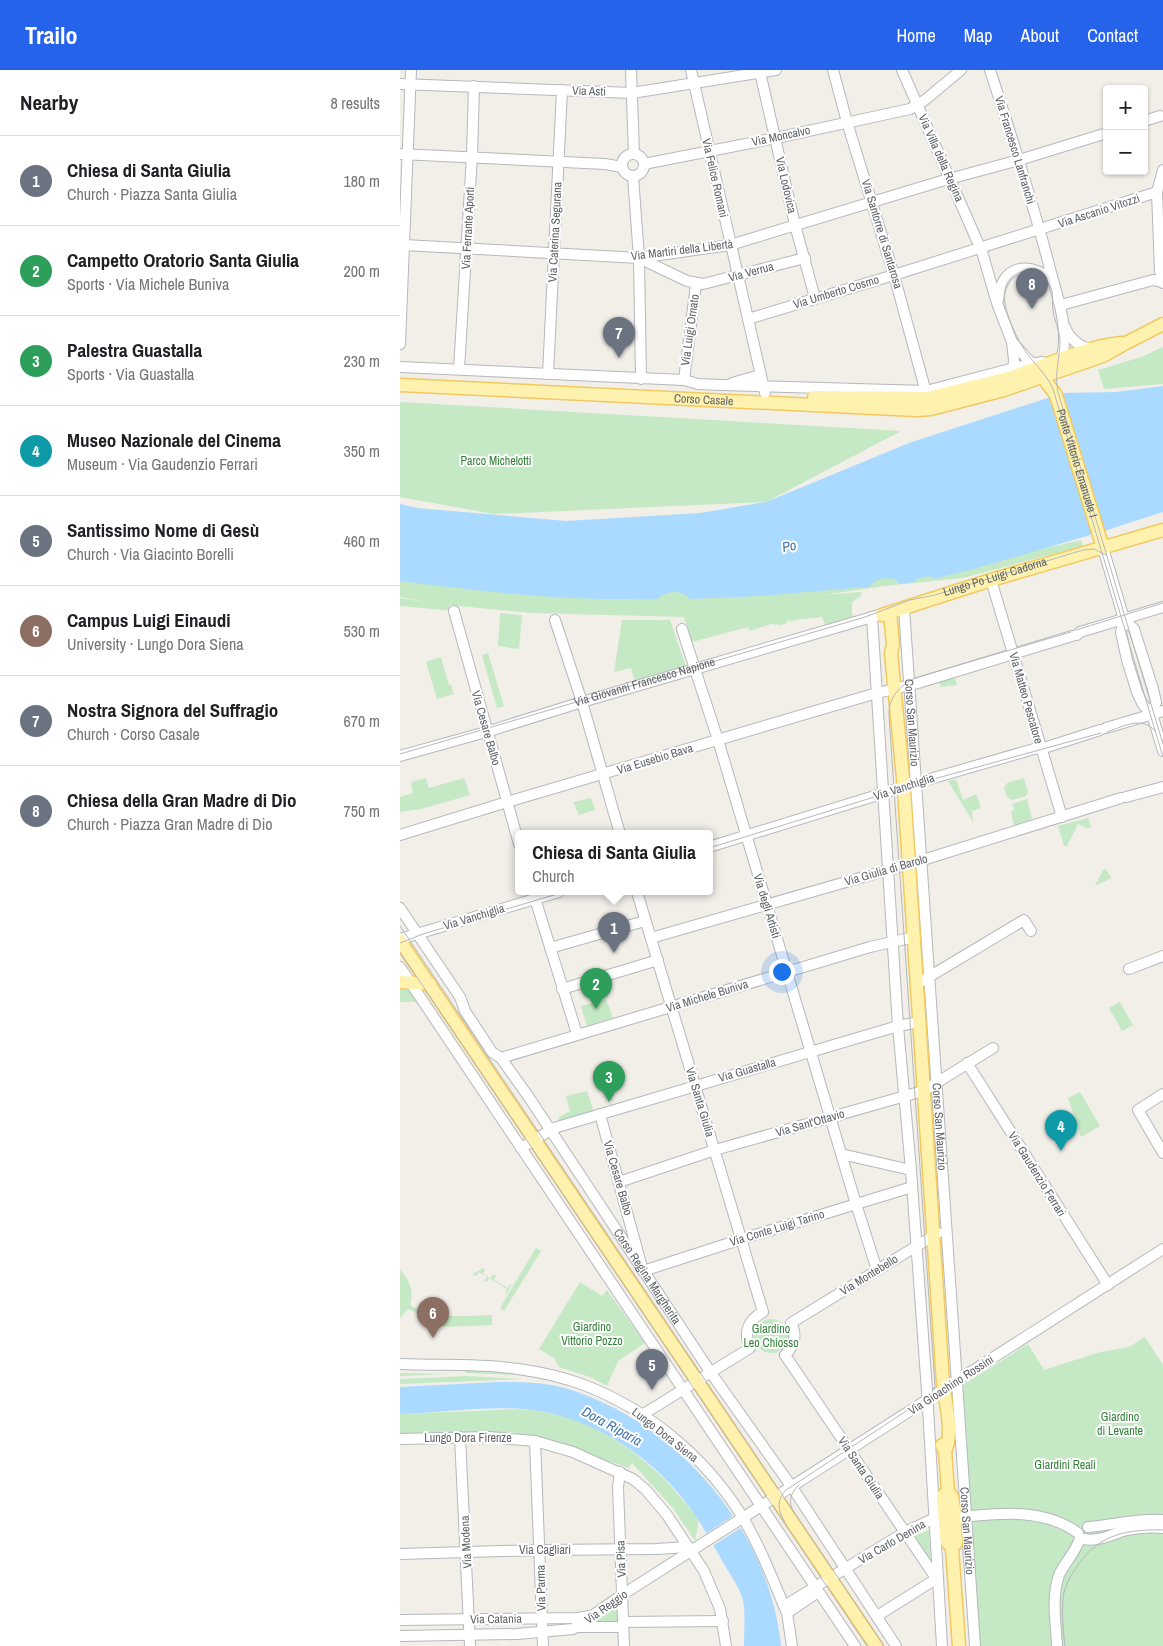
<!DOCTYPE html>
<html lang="en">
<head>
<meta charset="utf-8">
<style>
	body { margin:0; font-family:"Archivo Narrow",sans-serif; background:#f2f2f2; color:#202124 }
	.controls { position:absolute; right:15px; top:15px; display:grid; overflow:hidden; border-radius:5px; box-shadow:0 1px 4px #0004 }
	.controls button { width:45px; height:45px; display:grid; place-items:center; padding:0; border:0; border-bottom:1px solid #e0e0e0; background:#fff; color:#202124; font:25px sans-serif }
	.you { position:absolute; left:381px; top:901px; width:18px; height:18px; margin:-12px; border:4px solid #fff; border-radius:50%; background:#1a73e8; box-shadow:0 0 0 8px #1a73e833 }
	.badge { display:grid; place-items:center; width:32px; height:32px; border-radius:50%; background:#2563eb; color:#fff; font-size:16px; font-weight:700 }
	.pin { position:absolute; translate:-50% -41px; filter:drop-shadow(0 1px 2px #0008) }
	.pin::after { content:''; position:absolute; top:26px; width:18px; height:15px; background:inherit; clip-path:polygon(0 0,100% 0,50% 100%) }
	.popup { position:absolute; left:115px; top:760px; width:198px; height:65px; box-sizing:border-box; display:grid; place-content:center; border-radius:5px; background:#fff; filter:drop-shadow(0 1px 4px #0005); font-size:16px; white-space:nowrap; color:#757577 }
	.popup b { font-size:19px; color:#202124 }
	.popup::after { content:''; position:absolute; left:50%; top:100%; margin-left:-10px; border:10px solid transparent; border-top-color:#fff }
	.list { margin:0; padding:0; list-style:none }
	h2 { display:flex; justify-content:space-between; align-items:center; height:65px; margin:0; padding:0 20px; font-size:21px }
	h2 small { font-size:16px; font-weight:400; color:#757577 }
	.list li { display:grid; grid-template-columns:32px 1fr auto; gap:15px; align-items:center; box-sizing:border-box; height:90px; padding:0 20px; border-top:1px solid #e0e0e0 }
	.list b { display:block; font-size:19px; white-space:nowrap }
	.list p { margin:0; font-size:16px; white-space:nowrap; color:#757577 }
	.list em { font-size:16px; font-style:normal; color:#757577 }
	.map { position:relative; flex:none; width:763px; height:1576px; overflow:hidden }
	header { display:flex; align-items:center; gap:30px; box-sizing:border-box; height:70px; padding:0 25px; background:#2563eb; color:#fff }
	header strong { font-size:24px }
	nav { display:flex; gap:28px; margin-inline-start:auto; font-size:18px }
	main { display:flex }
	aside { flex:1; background:#fff }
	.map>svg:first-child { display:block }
</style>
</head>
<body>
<header>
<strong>Trailo</strong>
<nav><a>Home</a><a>Map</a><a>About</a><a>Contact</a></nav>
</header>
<main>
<aside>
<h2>Nearby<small>8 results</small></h2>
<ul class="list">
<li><span class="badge" style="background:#6b7280">1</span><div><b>Chiesa di Santa Giulia</b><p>Church · Piazza Santa Giulia</p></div><em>180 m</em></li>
<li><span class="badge" style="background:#2e9e5b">2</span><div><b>Campetto Oratorio Santa Giulia</b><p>Sports · Via Michele Buniva</p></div><em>200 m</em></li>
<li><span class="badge" style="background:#2e9e5b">3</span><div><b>Palestra Guastalla</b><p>Sports · Via Guastalla</p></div><em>230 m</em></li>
<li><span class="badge" style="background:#0f9aa8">4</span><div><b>Museo Nazionale del Cinema</b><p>Museum · Via Gaudenzio Ferrari</p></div><em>350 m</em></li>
<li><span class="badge" style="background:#6b7280">5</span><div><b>Santissimo Nome di Gesù</b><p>Church · Via Giacinto Borelli</p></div><em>460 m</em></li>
<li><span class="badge" style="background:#8d6e63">6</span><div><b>Campus Luigi Einaudi</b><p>University · Lungo Dora Siena</p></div><em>530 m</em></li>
<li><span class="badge" style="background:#6b7280">7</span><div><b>Nostra Signora del Suffragio</b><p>Church · Corso Casale</p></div><em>670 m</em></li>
<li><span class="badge" style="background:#6b7280">8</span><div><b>Chiesa della Gran Madre di Dio</b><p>Church · Piazza Gran Madre di Dio</p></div><em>750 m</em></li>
</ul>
</aside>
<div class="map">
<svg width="763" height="1576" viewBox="0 0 763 1576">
	<rect width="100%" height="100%" fill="#f1efe8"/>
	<!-- green -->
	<path fill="#c5e8c5" d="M763,277V314L704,319L698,300L741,287Z
		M0,332L501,361L366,432L94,444L0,427Z
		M681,470L683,476L563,508L484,516L423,525L461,522V526L452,532V544L455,551L437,557L425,554L422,547L395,550L391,552L390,550L387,551V553L381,555L371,554L350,561L348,557L292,572L284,547L132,543L49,535L54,541L0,536V528L35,533L0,527V503L536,504Z
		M100,543L122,545L119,579L98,576Z
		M222,550H270L286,597L235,613L231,598L214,602Z
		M88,583L104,636L97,638L82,585Z
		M41,587L49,615H51L54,624L37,629L26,592Z
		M553,602L557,615L541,617L537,607Z
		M26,708L29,718L64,708L70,725L21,739L0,742V727L13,723L11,712Z
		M624,708L628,722L626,726L612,730L607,727L604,718L607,713Z
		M556,709L563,730L576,724L581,738L572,741L573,752L548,711Z
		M191,728L195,740L179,745L173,732Z
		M627,729L632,749L614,756L611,742L614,740L612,734Z
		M688,748L691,757L686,758L678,754L667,776H664L658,756Z
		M706,799L711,808L695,816L703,800Z
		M11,912L24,932H0V913Z
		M206,929L213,948L187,956L181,936Z
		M720,932L733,955L722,961L709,938Z
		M187,1021L194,1042L160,1053L158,1048L170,1041L166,1026Z
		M680,1022L700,1056L681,1067L668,1028Z
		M136,1178L141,1181L104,1241L100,1238Z
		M83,1198L85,1200L83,1204L90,1208L93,1204L96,1206L94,1210L108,1218L110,1215H112L106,1224L105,1223L107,1219L89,1208L87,1212L84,1211L87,1207L79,1202L76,1206L73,1204Z
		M0,1200C10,1210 14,1221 10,1235C29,1250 68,1246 92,1245V1255L46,1257L8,1239L0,1248Z
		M180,1212L202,1226L207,1220L245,1273L218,1291L207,1316L190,1307L159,1297L154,1288L139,1279Z
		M354 1266a17 17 0 1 1 34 0a17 17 0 1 1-34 0Z
		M745,1267L763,1295V1576H579L563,1315L628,1274L644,1300L700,1282L729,1277Z
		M65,1300L106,1302L119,1305L66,1303Z
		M0,1303L47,1304L0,1306Z
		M66,1306L122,1309L0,1314V1309Z
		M120,1339C199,1345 253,1389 299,1450L295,1471L273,1438L232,1393L228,1398L165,1375L111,1362L0,1365V1344Z
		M529,1460L531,1492L512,1467Z
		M217,1535L218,1551H194Z"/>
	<!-- water -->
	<path fill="#aadaff" d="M763,316V442L704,461L577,498L534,509L530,506C524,507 518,507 515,512L500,514L494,509L485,508L475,511L469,517L455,518L360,526L290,529C284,522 274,520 265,524C261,525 260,529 256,529C249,530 241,529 233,529C155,530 77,521 0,511V434L17,438L166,451L300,443L366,432L509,373L663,323L716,322Z
		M97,1312C118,1312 140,1312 161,1317C274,1348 370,1459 381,1576H344C344,1565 346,1536 342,1527C337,1513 327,1500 320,1487C313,1475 306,1462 299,1451C265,1397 207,1354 144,1342C99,1333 46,1343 0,1344V1317Z"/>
	<!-- pier -->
	<path fill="#f1efe8" d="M334,1445L342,1457L311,1477L304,1465Z"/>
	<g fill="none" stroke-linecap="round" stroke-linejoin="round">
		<!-- minor casing -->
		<g stroke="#b5b8bc" stroke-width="12">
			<g id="minor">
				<path d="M231,0L234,84"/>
				<path d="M291,0L365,323"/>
				<path d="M433,0L447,52L494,205L527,326"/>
				<path d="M502,0L582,182L597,233L612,272L614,290L613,304"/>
				<path d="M590,0C611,65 632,129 649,195C657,228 669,253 662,288"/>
				<path d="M360,2L395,155L415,228"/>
				<path d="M0,14L232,23L376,0"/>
				<path d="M744,51L760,46"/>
				<path d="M0,84L205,94L222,97"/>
				<circle cx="233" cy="95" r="11"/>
				<path d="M244,94L376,68L510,39L525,30L561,0"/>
				<path d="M763,100L757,122L760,201L763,213"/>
				<path d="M233,106L239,188L241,309"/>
				<path d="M4,175L239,188L330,175L545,110L619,90L707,63"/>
				<path d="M239,188L287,211L303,214L405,188"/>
				<path d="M598,230C602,195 627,191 652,209"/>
				<path d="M661,235L753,210L763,212"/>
				<path d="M348,249L494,205L757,122"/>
				<path d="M665,257C669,268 679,277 691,279"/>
				<path d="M612,272L635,297"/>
				<path d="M0,274L11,0"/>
				<path d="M0,297L284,310L298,314L322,315L526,321L622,296L642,292"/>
				<path d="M59,299L72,86L74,16"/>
				<path d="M148,304L162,20"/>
				<path d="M284,310L296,214"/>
				<path d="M332,313L360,305"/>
				<path d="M703,478L724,549L721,562L727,590L737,622L743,635L752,644L763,681"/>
				<path d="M591,510L662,747"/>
				<path id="s1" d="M504,538L575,1576"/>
				<path d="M54,541L119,774"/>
				<path d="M472,547L498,956L511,1100L527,1321L542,1576"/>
				<path d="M724,549L734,559L753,619L756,632L752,644"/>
				<path d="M155,550L182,632L220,764"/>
				<path d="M282,559L318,670L456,1134L477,1200"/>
				<path d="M677,565L680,562L763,537"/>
				<path d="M706,658L763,641"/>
				<path d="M0,686L86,662L182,632L479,545"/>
				<path d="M726,727L763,717"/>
				<path d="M0,765L107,732L470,625L518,613L672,566"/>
				<path d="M309,777L523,711L634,679L647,677L700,660"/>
				<path d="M133,822L177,964"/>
				<path d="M237,822L363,1242C348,1250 343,1262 350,1278L242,1345"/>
				<path id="s2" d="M0,838L60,927L65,941L92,982L101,988L128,1026L311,1303L394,1420L496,1576"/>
				<path d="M251,868L526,789L721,728"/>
				<path d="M0,869L159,822"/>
				<path d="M150,878L245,851"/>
				<path d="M0,897L455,1576"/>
				<path d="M729,899L763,886"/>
				<path d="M517,914L624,850L631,861"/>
				<path d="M162,919L258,890"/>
				<path d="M101,988L470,877L514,867"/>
				<path d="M567,993L708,1215"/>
				<path d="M763,1024L738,1040L763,1083"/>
				<path d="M200,1044L243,1201L342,1169L512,1117"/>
				<path d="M121,1078L154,1058L498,956L519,952"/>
				<path d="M441,1084L511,1100"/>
				<path d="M219,1112L315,1080L523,1021L593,978"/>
				<path d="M538,1163L391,1253C397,1265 395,1276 385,1285L538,1511"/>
				<path d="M0,1294C39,1296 78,1293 118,1299C140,1302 163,1307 184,1315C247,1339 304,1386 340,1443C358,1472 371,1505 384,1536L387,1543L392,1576"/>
				<path d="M60,1367L70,1576"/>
				<path d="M0,1369L89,1367L135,1371L173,1382L233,1409L246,1420L267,1445L304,1501L320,1539L326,1576"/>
				<path d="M135,1371L143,1576"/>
				<path d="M220,1402L218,1417L224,1576"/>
				<path d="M561,1447C600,1443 644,1438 678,1463"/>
				<path d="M688,1457C713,1455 737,1448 763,1450"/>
				<path d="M684,1469C700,1472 712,1464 727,1460C739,1458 751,1457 763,1458"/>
				<path d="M0,1484L140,1480L256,1479L289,1477"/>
				<path d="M384,1536L505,1462L535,1448L541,1449"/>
				<path d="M387,1543L418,1522"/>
				<path d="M477,1546L536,1509"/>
				<path d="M0,1550L178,1548L190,1546"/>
				<path d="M223,1552L323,1551"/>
				<path d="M179,1557H223"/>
				<path d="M0,1566L117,1564L173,1559L222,1525L763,1179"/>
				<path d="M657,1576C656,1553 651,1528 659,1505C665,1492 676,1482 680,1468"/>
			</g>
		</g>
		<!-- major casing -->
		<g stroke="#f2c960" stroke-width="15">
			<g id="major">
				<path id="s3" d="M639,302L656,325L703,478"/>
				<path id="s4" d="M0,315L516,340L531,339L604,320L703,286L726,273L763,254"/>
				<path d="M414,327L528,328L612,307L674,284L702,276L721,273"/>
				<path d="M490,543L493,575L491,583L504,719L543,1313C545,1332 554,1363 545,1381"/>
				<path d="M482,545L591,510L763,460"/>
				<path d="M0,871L476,1576"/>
				<path d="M0,912L30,914"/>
				<path d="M542,1375L545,1381L548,1421L552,1427L554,1438L556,1473L552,1478L559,1576"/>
				<path d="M548,1421L543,1426V1431L547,1472L552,1478"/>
			</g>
		</g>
		<!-- minor -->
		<use href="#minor" stroke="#fff" stroke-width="10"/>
		<!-- major -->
		<use href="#major" stroke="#fff2af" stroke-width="12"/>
		<!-- tram -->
		<g stroke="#b6b7b8" stroke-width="1">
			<path d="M676,560L763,533"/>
			<path d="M707,662C722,657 742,645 755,661"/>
			<path d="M763,674L658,322C654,305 660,287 660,269C659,259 654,250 653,240C652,234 653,227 652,221C649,210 638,201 627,201C620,202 614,204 610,209C595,226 614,263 624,279C633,293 646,303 653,319L763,687"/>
			<path id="s5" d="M0,684L465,547L510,530L535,525L683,480L694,479L706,485"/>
			<path d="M309,778L523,712L701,663"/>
			<path d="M0,856L484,1576"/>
			<path d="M0,873L23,864L164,822"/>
			<path d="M0,882L467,1576"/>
			<path d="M395,1444C388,1433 389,1424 399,1415"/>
			<path d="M385,1452C378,1441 376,1431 386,1420L523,1330L531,1324L535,1316L489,646C488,628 499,616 515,608L671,562"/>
			<path d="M665,1576C663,1559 661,1539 664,1522C667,1512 672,1503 678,1495C699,1464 728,1459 763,1460"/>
		</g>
	</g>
	<g text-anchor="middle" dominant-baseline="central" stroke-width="4" stroke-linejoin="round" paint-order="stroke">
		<!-- street labels -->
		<g font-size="12" fill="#5f6368" stroke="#fff">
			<text transform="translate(189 21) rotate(2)">Via Asti</text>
			<text transform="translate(381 66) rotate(-12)">Via Moncalvo</text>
			<text transform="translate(615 80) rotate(73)">Via Francesco Lanfranchi</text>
			<text transform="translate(541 88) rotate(66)">Via Villa della Regina</text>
			<text transform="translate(315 108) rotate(77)">Via Felice Romani</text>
			<text transform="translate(386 115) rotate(77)">Via Lodovica</text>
			<text transform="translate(699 141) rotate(-18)">Via Ascanio Vitozzi</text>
			<text transform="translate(68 158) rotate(-87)">Via Ferrante Aporti</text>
			<text transform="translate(155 162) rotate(-87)">Via Caterina Segurana</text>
			<text transform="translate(482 164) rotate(73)">Via Santorre di Santarosa</text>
			<text transform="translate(282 180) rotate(-7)">Via Martiri della Libertà</text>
			<text transform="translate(351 202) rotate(-15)">Via Verrua</text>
			<text transform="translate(436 222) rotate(-17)">Via Umberto Cosmo</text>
			<text transform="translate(290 260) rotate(-82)">Via Luigi Ornato</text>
			<text stroke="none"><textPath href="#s4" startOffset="304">Corso Casale</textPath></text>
			<text stroke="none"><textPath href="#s3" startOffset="100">Ponte Vittorio Emanuele I</textPath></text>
			<text stroke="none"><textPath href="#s5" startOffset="621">Lungo Po Luigi Cadorna</textPath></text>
			<text stroke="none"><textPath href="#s5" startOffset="255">Via Giovanni Francesco Napione</textPath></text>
			<text transform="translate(626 628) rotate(74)">Via Matteo Pescatore</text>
			<text stroke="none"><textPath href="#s1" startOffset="115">Corso San Maurizio</textPath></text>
			<text transform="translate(86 658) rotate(74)">Via Cesare Balbo</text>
			<text transform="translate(255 689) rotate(-17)">Via Eusebio Bava</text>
			<text transform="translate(504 717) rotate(-18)">Via Vanchiglia</text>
			<text transform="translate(486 800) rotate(-16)">Via Giulia di Barolo</text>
			<text transform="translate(367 836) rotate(73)">Via degli Artisti</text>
			<text transform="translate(74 847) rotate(-17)">Via Vanchiglia</text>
			<text transform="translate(307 926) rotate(-17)">Via Michele Buniva</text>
			<text transform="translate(347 1000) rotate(-16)">Via Guastalla</text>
			<text transform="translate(300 1032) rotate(73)">Via Santa Giulia</text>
			<text transform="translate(410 1053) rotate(-16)">Via Sant'Ottavio</text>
			<text stroke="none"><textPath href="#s1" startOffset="520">Corso San Maurizio</textPath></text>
			<text transform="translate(637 1104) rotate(58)">Via Gaudenzio Ferrari</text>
			<text transform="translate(218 1108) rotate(74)">Via Cesare Balbo</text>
			<text transform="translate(377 1158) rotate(-17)">Via Conte Luigi Tarino</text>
			<text transform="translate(469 1205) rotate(-32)">Via Montebello</text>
			<text stroke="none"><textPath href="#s2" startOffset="445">Corso Regina Margherita</textPath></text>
			<text transform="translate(551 1315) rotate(-33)">Via Gioachino Rossini</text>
			<text transform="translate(265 1365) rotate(38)">Lungo Dora Siena</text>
			<text x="68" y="1368">Lungo Dora Firenze</text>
			<text transform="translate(461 1398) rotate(56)">Via Santa Giulia</text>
			<text stroke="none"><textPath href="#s1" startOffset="925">Corso San Maurizio</textPath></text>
			<text transform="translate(66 1472) rotate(-93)">Via Modena</text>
			<text transform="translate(492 1472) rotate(-30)">Via Carlo Denina</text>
			<text x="145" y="1480">Via Cagliari</text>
			<text transform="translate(221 1489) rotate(-92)">Via Pisa</text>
			<text transform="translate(141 1518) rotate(-91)">Via Parma</text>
			<text transform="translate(206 1537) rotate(-35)">Via Reggio</text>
			<text transform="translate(96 1549) rotate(-1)">Via Catania</text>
		</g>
		<!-- park labels -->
		<g font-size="12" fill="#348238" stroke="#fff">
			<text x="96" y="391">Parco Michelotti</text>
			<text x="192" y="1257">Giardino<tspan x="192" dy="14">Vittorio Pozzo</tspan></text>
			<text x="371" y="1259">Giardino<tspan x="371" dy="14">Leo Chiosso</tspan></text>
			<text x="720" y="1347">Giardino<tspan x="720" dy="14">di Levante</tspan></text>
			<text x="665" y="1395">Giardini Reali</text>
		</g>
		<!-- water labels -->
		<g font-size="14" font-style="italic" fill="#4174aa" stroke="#fff">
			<text transform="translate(389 476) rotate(-12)">Po</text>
			<text transform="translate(212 1356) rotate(29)">Dora Riparia</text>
		</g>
	</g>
</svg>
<div class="controls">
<button>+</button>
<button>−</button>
</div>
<div class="you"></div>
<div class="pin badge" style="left:214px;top:883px;background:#6b7280">1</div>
<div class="popup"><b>Chiesa di Santa Giulia</b>Church</div>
<div class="pin badge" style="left:196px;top:939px;background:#2e9e5b">2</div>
<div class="pin badge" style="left:209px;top:1032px;background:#2e9e5b">3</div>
<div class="pin badge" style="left:661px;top:1081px;background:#0f9aa8">4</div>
<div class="pin badge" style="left:252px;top:1320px;background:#6b7280">5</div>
<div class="pin badge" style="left:33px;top:1268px;background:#8d6e63">6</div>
<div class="pin badge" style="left:219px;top:288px;background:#6b7280">7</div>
<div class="pin badge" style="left:632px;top:239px;background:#6b7280">8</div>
</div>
</main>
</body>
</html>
